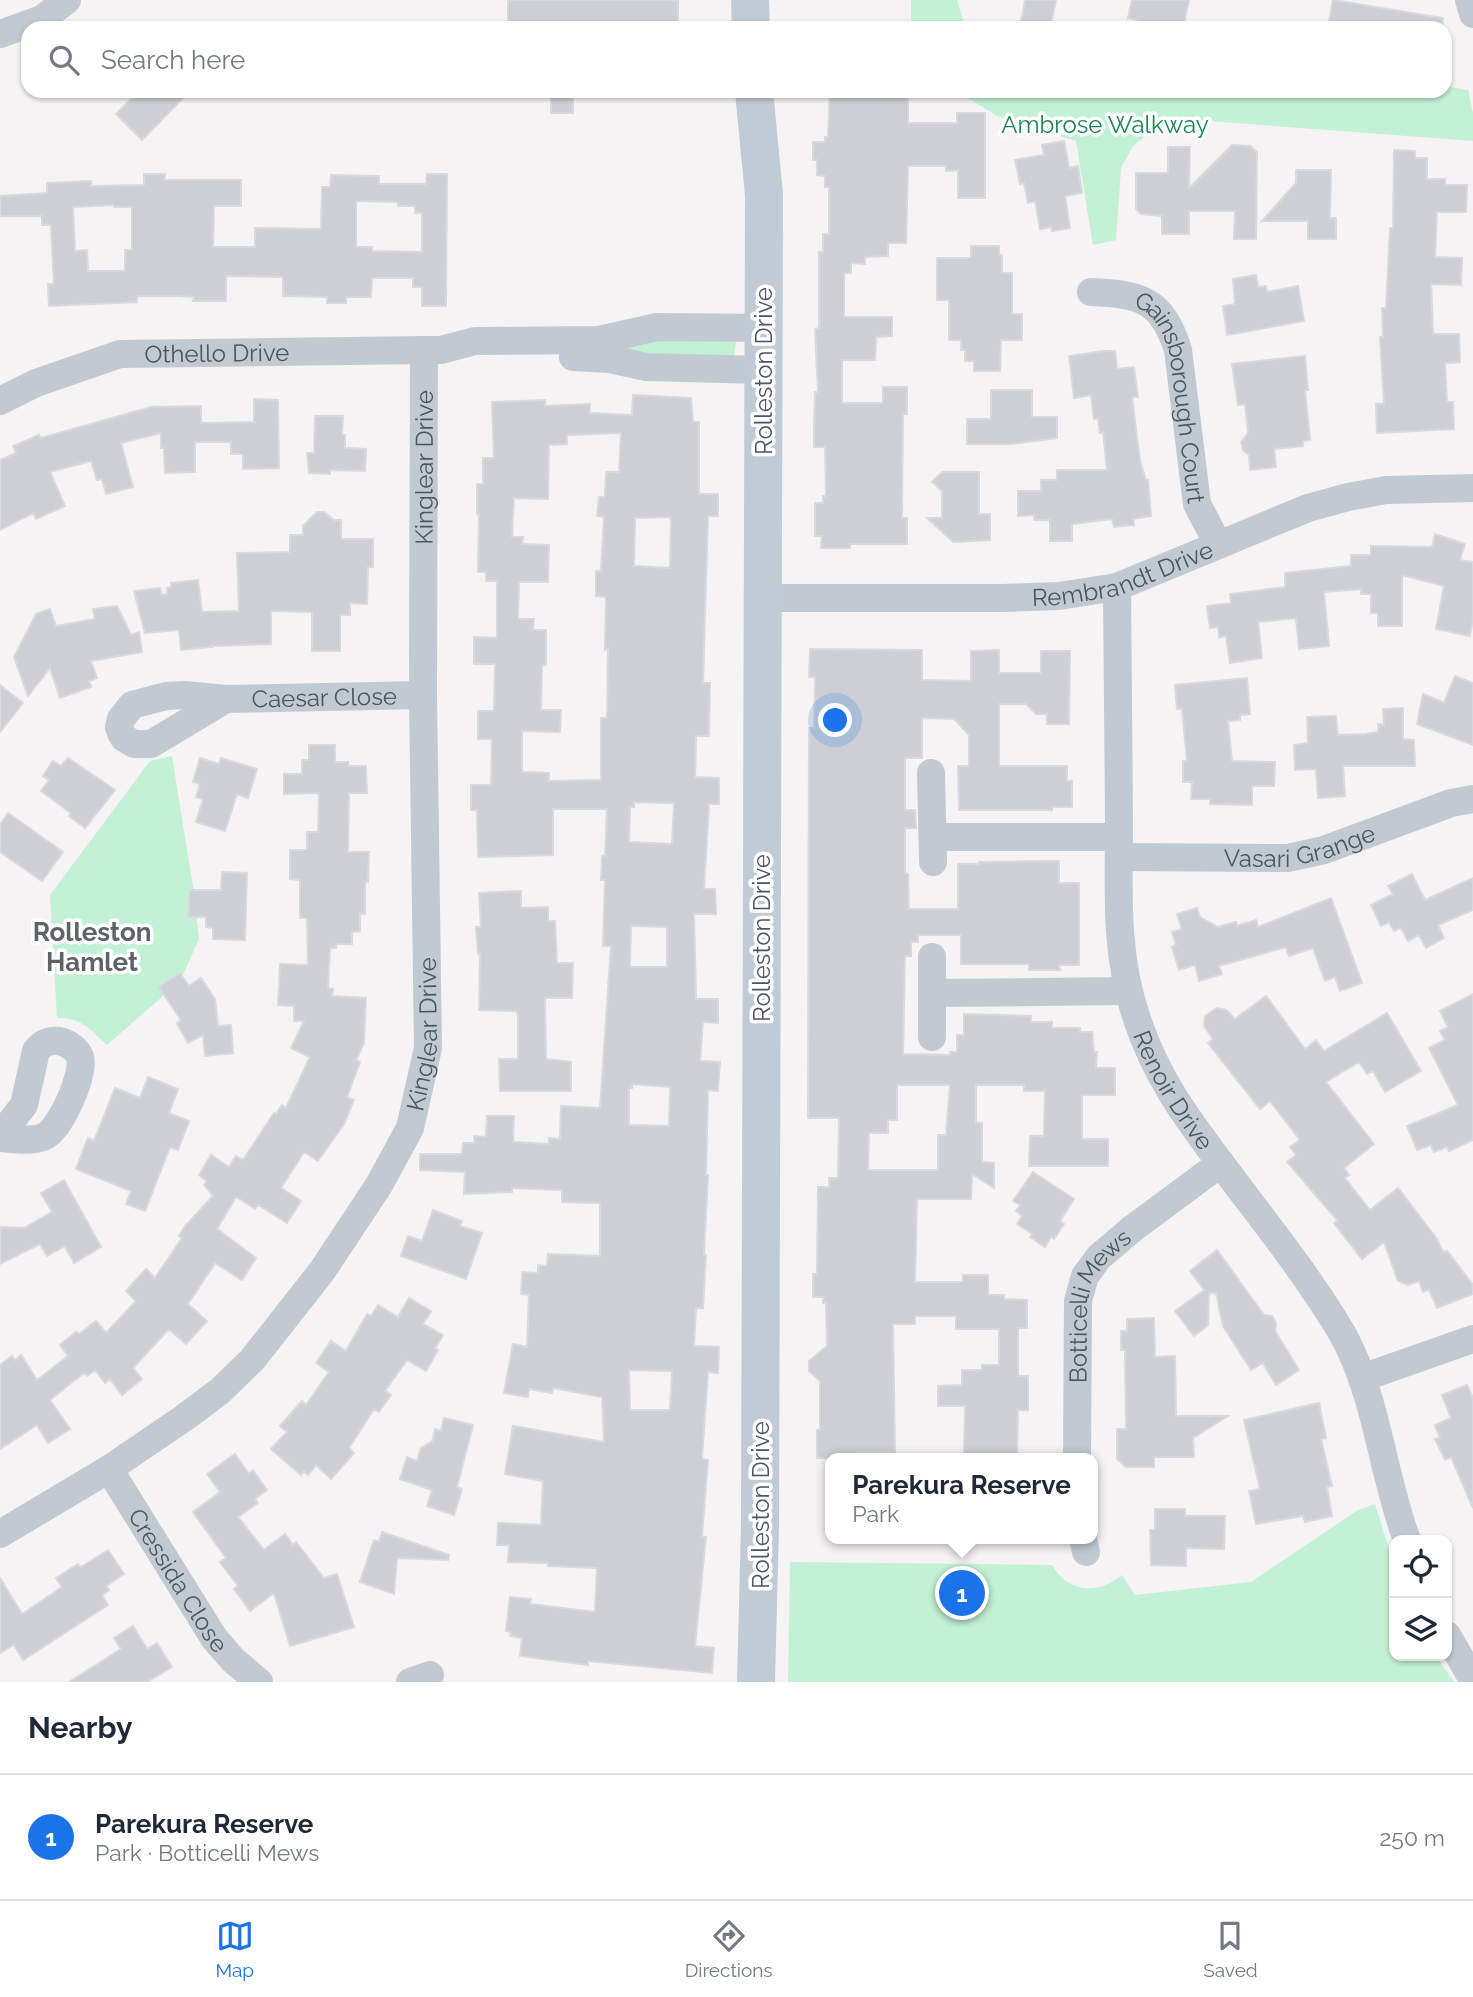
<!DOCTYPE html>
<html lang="en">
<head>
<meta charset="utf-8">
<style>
	body { margin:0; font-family:Raleway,sans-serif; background:#f6f6f7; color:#1f2937 }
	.controls { position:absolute; right:21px; bottom:21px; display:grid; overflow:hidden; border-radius:14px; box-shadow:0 2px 5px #0004 }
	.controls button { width:63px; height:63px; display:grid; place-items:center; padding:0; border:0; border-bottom:2px solid #e0e1e3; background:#fff; color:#1f2937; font:35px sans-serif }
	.you { position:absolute; left:836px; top:721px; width:24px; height:24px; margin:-18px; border:5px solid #fff; border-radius:50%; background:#1a73e8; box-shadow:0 0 0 10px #1a73e833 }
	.badge { display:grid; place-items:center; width:46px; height:46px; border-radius:50%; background:#1a73e8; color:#fff; font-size:23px; font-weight:700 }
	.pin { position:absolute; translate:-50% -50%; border:4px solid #fff; box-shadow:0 2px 7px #0006 }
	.popup { position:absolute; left:825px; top:1453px; width:273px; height:91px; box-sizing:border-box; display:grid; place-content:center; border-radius:14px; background:#fff; filter:drop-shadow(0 2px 5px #0005); font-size:23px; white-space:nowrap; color:#747a83 }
	.popup b { font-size:26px; color:#1f2937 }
	.popup::after { content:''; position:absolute; left:50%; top:100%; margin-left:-14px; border:14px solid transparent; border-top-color:#fff }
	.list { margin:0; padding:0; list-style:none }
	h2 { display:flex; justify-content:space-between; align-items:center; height:91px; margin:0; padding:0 28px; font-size:30px }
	h2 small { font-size:23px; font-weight:400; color:#747a83 }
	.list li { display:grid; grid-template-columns:46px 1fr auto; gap:21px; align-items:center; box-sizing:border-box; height:126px; padding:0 28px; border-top:2px solid #e0e1e3 }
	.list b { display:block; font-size:26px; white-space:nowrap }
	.list p { margin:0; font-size:23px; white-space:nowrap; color:#747a83 }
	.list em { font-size:23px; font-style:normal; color:#747a83 }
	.icon { flex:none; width:38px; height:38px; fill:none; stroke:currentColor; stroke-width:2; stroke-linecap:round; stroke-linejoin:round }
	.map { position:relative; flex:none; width:1473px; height:1682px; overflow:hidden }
	.search { position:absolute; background:#fff; box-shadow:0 2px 5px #0004; left:21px; right:21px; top:21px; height:77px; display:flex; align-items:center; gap:18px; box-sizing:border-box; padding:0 24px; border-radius:21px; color:#747a83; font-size:26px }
	.sheet { height:217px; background:#fff }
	nav { display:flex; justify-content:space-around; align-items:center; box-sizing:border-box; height:98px; border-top:2px solid #e0e1e3; background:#fff; font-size:19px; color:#747a83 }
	nav a { display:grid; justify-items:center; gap:4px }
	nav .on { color:#1a73e8 }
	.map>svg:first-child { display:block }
</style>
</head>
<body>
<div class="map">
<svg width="1473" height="1682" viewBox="0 0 1473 1682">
	<rect width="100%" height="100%" fill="#f5f3f3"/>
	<!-- green -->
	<path fill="#c3f1d5" d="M911,0H957L966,28H911Z
		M1445,86L1468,90L1473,113V141L1168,118L1133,146L1121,168L1116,240L1093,245L1076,141L997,116L957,91H1445Z
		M625,341H736L734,357L472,346Z
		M172,756L194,893L199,939L180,981L107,1045C91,1030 81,1017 57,1018L50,895L150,761Z
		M1375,1504L1394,1565V1656H1436L1454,1682H788L790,1562L1052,1565C1068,1593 1097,1595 1122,1575L1135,1595L1251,1582L1358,1510Z"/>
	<!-- building -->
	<path fill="#cdcfd5" stroke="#d7d9de" stroke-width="2" fill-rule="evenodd" d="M508,0H678V28H508Z
		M1025,0H1056L1050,28H1020Z
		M1132,0H1189L1183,28H1169L1128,18Z
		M1333,0L1443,18L1442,28H1341L1328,26Z
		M139,91H190L142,140L116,114Z
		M551,91H573V113H551Z
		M830,91H908V123H957V113H985V198H958V170L946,171V166H908L906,243H888V256L865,257V264L851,263V273H844V317H892V336L876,337L875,360H842V403H883V387H907V414H903L902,518H907V544H850V548H821L822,536H815V503H823V496H826L825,447H814V429L815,392H818L815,329L819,328V252H823V234H829V187H825V176L817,175V160H813V142H825V137H828Z
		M1064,141L1069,168L1078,166L1082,193L1065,196L1070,228L1052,231L1051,227L1040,229L1035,201L1028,203L1024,183L1020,184L1015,160L1044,155L1042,145Z
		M1232,145L1250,146L1257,152L1256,239H1234L1235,211H1189V234H1162V216L1141,214L1136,209V173H1168V147H1190L1189,188Z
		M1394,150L1415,151V158H1427V179H1445V185H1467L1466,212H1437L1435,257L1462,258L1461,285L1431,284L1433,334H1459L1460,362L1445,363L1447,402H1453L1454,429L1377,433L1376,404H1384L1380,337H1383L1382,308H1386L1390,228H1393Z
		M1296,170H1331L1330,218H1336V239H1308V221H1262L1296,183Z
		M144,174H165V180H241V206H214L213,247H255V228L321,229L322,187H330L331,175L379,176V184H426L427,174H447L446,306H422V287H413V278H372L371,297H346V303H327V297L283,296V277L226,276V301H193L194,297L178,296H137V302L49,306L48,284H54L51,225H42V216H0V196L47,193V183L91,181V186L144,185ZM356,201L398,202V206H415V213H422V252L372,251V247H356ZM114,205V207H132V250H125V271H88L87,250L75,251L73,207Z
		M971,246H999V255H1002V273H1012V314H1022V340H1001L1000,371H974V361H965V350H961V340H949V300H937V258H971Z
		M1256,275L1258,287L1266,286L1267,292L1298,286L1304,321L1227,335L1223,306L1235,304L1233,279Z
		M1103,351H1115L1117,369L1134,367L1138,397H1132L1140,461L1146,480H1148L1151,516L1133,519L1134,525L1114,527L1112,519L1072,524V541H1050V520H1034V515L1018,516V491H1041V480H1057V470H1107L1103,432L1100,433L1098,418L1094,419L1091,395L1074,398L1069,356Z
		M1305,356L1308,390H1305L1310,440L1303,441V446L1274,449L1276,467L1250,470L1249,455L1243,450L1241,442L1248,433L1245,404L1238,405L1232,364Z
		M991,390H1032V417H1057V438L1011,444H967V419H991Z
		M633,395L691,398L693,422H699V494H718V516H708L703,683H710L709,736H696L695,777L719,778V804H709L704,889H715L716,914H694L696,999H718V1023L703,1022L700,1061L720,1062L718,1091L708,1090L706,1175H708L704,1255H706L703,1308H696L694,1346L719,1347L718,1373L708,1372L702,1459L708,1460L702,1536L706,1537L695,1646L714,1648L712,1673L588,1661V1665L520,1656L522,1638L510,1636L511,1632L506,1631L510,1597L531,1599L530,1604L595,1612L597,1568L548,1566V1563L508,1562L509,1545H497L498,1523L541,1525L543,1481L505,1474L513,1426L604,1442L602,1397L553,1388L552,1393L529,1389L528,1397L504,1393L513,1344L527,1347L529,1295L521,1294L522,1272L538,1273V1265L547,1266L548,1254L600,1256V1203L562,1202V1190L512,1188V1192L464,1194L465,1172L420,1170V1154H462L463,1143H474V1136L486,1137L487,1116H514L513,1142L549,1144V1138L560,1139L561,1106L600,1108L611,946H603L605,880H601L602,856H605L607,809H553V855L478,857L477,810H471V785H491L492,739H478V711H494L495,664H474V637L497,638V581H486V572H478L479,514H477V484H483V458H494L492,402L545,400V406L590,404V413L632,415ZM621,433L619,472H606L605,497H599L597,516L604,517L601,571H596V596L606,597L605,650L608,648L607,718H601V780L549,781V773L522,772V731L560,732L561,710H541L542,665H546V630H533L534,619H518L519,582H548L549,545L522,544L523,537H512L514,498L548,499L549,445L567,444V435ZM671,517L670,568L634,566L635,518ZM634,802L674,803L672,844L629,842L630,807H634ZM631,926L667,927V967H630ZM632,1084L670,1087L669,1126L629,1125V1088H632ZM629,1370L672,1371L670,1410H630Z
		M254,399L278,400L279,468L243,469V454H231V442H195V472L165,473L164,448H161V433L121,443L133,487L106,494L102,479L97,480L91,461L50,472L65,506L36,519L33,513L0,530V460L16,453L13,446L39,435L41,438L151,407L201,406V423L254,422Z
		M315,416H343L342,435H345V448L366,449L365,471L330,470V474L309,473L307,453H314Z
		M942,472H979V514H990V540L953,542L927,518H942V491L932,482Z
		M317,512H324L334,520H341V539H373V567H368L367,604L350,603V615H340V651H312V612L271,611V644L211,646L212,647L181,650L179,630L145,633L134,591L160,588L162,595L167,594V588L171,587V583L198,580L202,612L239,611L237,553L290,552V535H303V526Z
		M1435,534L1465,544L1460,560L1473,562V619L1470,636L1436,629L1444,586L1402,575V626H1378V613H1371V594H1361V589L1324,592L1329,646L1299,649L1296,618L1258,622L1262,658L1230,663L1226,636L1219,637L1218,627L1210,628L1207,606L1231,603L1230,594L1285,587V573L1351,566V555H1371V546L1432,547Z
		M117,606L131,635L139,632L142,652L91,661L97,678L89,681L91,687L60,698L50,668L28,696L14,657L36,614L50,609L56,626L95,619L93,609Z
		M810,649L922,650V680L971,681V651L999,650V673H1041V651H1070L1069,724H1047V714H1036L1026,704H999V766H1067V781H1072V807H1052V810H959L958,766H969V735L954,719L922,718V758H905V810H915L916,828H905V873L908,874L909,909H958V864H979V862L1059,861V883H1079V965H1059L1060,970H1029V964H961V935H918V942H911V956H905L903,1054L950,1055V1052H957V1035H964V1014L1031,1016V1022H1052V1028H1080V1032H1092L1094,1052H1097L1096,1068H1115V1095H1082V1139H1108V1166H1029L1030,1136H1044L1045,1091H1024V1085H976V1123H982V1162L994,1163V1188L972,1174L971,1199H917L915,1282H963V1275H988V1295H1004V1299L1027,1300V1328H1018V1376H1028V1410H1018L1017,1458H964L965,1406H938V1386L962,1385V1370H982V1365H999V1329H956V1316H915V1324H893L895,1452H856V1458H817V1430H820V1381L809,1371V1361L827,1346L826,1303H823L824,1297H813V1274H817L818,1187H829V1178H838L839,1118H808L809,728H814L815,677H809ZM897,1085H950L946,1135H938V1170H868L869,1133H888V1120H897Z
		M1455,676L1473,683V745L1417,724L1423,694L1444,703Z
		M1247,678L1250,714L1240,715V720L1228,721L1232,761L1275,762L1274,786H1252V805L1210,804V799H1191L1192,782H1183V761H1187L1182,709H1177L1175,685Z
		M0,685L23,703L0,732Z
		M1403,708V739L1414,740L1415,766H1343L1345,796L1318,798L1316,769L1295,770L1294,745L1308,743L1307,717L1336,716L1338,735L1365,734L1378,732V724L1384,725L1383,709Z
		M309,745H335V762H348V766H366L367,793H349L348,852H369L368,882H365V914H360V931L352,932V944H336V948H330L328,988L333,989L332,996L366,998L364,1043L356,1060L360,1062L347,1097L354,1100L344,1124L318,1161L304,1152L281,1188L301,1201L287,1223L258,1205L255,1209L236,1197L217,1229L256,1258L242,1280L215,1263L188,1304L207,1321L186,1344L169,1329L133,1368L142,1379L122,1395L110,1379L105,1383L95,1370L87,1376L84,1373L50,1400L70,1429L48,1443L37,1425L0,1449V1365L12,1356L15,1360L21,1355L37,1380L68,1356L60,1345L76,1332L79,1334L96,1321L106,1333L136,1301L126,1291L146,1269L155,1278L182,1238L179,1236L185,1226L213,1196L204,1185L207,1181L199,1175L211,1155L229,1167L236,1156L243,1160L274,1113L276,1114L282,1105L286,1108L310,1057L291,1048L304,1021H294V1006L278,1005L280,964L308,965L307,918H300V880L290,879V850H307V832H318L319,793L284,794V774H302V760H309Z
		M68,758L115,790L85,828L69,816L71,813L41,791L49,780L43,776L53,761L61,766Z
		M200,758L219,764L221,758L257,769L248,798L237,794L225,831L196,822L203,799L196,797L200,784L193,782Z
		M8,813L63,852L42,881L0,852V825Z
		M222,872L247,873L245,940L213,939V928L206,927V917H188L190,890H221Z
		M1412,874L1425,900L1473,878V910L1438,925L1444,938L1426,948L1419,935L1408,941L1401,928L1394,931L1389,922L1381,926L1371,905L1393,894L1388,886Z
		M521,891V908L548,907V921H555L557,963H573L572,998H545L546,1059L571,1062V1091H500L499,1059H518V1016L516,1011L479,1010L480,954H478L476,927H481L479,893Z
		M1331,898L1362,983L1340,991L1335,977L1325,981L1313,948L1289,956L1286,947L1219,966L1222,974L1199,981L1195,965L1179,970L1172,947L1176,945L1172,932L1182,929L1177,914L1197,908L1200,917L1218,927L1236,922L1237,926L1256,920L1258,927Z
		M180,973L189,986L201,978L215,999L218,1026L231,1025L233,1053L205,1056L203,1035L188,1043L177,1023L181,1020L159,987Z
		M1473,994V1140L1449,1151L1447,1147L1434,1152L1431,1145L1417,1150L1407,1126L1458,1105L1429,1048L1445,1040L1440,1031L1448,1027L1440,1011Z
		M1266,996L1305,1049L1316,1040L1324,1051L1387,1013L1421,1071L1385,1092L1373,1071L1367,1074L1359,1062L1326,1082L1374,1144L1344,1168L1349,1175L1345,1178L1370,1210L1398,1188L1437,1239L1443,1252L1447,1251L1473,1285V1294L1437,1308L1429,1289L1423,1292L1419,1281L1408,1285L1398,1281L1384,1242L1362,1259L1334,1223L1338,1221L1287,1162L1296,1155L1290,1147L1300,1140L1270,1101L1260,1109L1208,1043L1213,1039L1204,1026L1205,1016L1217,1008L1226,1010L1235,1019Z
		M148,1077L178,1089L169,1113L189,1121L178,1150L170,1147L145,1211L126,1204L131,1191L76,1169L88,1138L94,1141L115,1088L140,1098Z
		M1033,1172L1074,1199L1060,1221L1064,1224L1054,1239L1051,1237L1045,1247L1030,1237L1032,1234L1017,1224L1022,1216L1016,1211L1020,1205L1013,1201Z
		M64,1180L101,1247L74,1263L65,1246L47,1256L40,1244L0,1264V1227L24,1228L52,1212L41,1193Z
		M433,1210L462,1221L460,1226L482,1233L466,1279L401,1256L408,1236L422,1241Z
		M1217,1250L1264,1315L1272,1316L1276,1323L1275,1331L1299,1370L1276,1385L1263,1363L1251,1370L1223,1326L1216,1293H1209L1208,1325L1194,1336L1175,1311L1204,1290L1190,1271Z
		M409,1298L431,1311L423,1324L443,1335L435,1348L438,1350L426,1371L407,1360L385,1391L391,1395L379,1412L374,1409L349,1448L354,1453L331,1479L316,1465L308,1475L304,1471L301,1475L271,1449L287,1432L280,1426L302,1401L306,1405L329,1372L316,1363L331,1341L346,1351L367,1314L371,1316L378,1305L398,1317Z
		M1154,1318L1155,1357L1175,1356L1176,1416H1228L1193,1438L1194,1457H1154V1467H1126L1117,1459V1429H1126L1125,1350H1121V1331H1127V1319Z
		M1467,1385L1473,1398V1508L1451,1457L1445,1460L1435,1439L1440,1438L1435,1425L1451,1418L1442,1395Z
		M1319,1403L1326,1438L1321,1439L1332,1486L1327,1487L1332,1516L1305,1522L1303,1516L1256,1524L1249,1491L1260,1489L1244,1420Z
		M444,1418L473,1425L457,1487L462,1489L454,1515L427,1506L432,1490L400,1479L407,1457L417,1461L421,1448L432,1442L435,1429L441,1431Z
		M235,1454L249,1474L253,1470L267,1490L255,1499L258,1503L238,1517L264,1550L285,1534L293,1545L296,1542L324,1578L337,1574L354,1627L290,1646L274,1593L250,1611L234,1589L238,1586L220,1562L226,1558L193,1512L220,1492L207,1474Z
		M1155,1509H1185V1516H1225L1224,1549L1186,1548V1566L1151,1565L1150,1530H1155Z
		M382,1532L449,1555L448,1560L397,1558L394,1594L360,1582L374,1540L379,1542Z
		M108,1550L124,1574L106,1586L109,1590L102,1595L108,1605L23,1660L14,1645L0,1653V1578L22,1614L62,1587L56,1578L78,1564L81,1567Z
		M133,1626L147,1649L157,1643L172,1667L147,1682H69L121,1649L114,1638Z"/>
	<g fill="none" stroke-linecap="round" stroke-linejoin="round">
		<!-- minor -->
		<g stroke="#c1cad2" stroke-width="28">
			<path d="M1469,0L1473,14"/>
			<path d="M0,34L42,19L67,0"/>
			<path id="s1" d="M1091,292C1140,294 1162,299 1178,350L1197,504L1218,544"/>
			<path d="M573,357L610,359L646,367L763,370"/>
			<path id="s2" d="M0,401L36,383L120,354L424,350H441L475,341L599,340L657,327L763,328"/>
			<path id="s3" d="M1117,587C1117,664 1118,742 1119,820C1119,888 1114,954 1137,1019C1156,1077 1186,1117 1222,1165C1263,1220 1307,1274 1342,1333C1377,1395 1382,1474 1407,1540"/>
			<path id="s4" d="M762,598H1002L1059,596L1117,587L1308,508L1348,497L1386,490L1473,488"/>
			<path id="s5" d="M226,699L151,744H134L124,738L121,733L119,727L121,719L132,705L166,696L185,695L226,699L423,695"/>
			<path d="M931,773L933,862"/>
			<path d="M933,837H1119"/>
			<path id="s6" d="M1119,857L1288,858L1324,850L1451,803L1473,799"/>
			<path d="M932,957V1037"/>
			<path d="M933,993L1128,991"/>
			<path d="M0,1130L10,1123L24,1105L36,1051C42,1043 49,1040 59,1041C68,1043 77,1049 80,1057C85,1074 60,1131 43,1137C30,1142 14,1139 0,1138"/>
			<path d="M1362,1378L1473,1339"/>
			<path id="s7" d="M1077,1458L1078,1301L1085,1276L1099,1257L1132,1229L1221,1163"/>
			<path id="s8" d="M109,1469L214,1638L233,1660L259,1682"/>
			<path id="s9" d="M0,1534L109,1469L184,1418L220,1391L252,1360L322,1271L379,1185L410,1128L428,1048L423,695L424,350"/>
			<path d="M1083,1539L1086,1552"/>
			<path d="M1447,1635L1473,1680"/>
			<path d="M410,1682L430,1675"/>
		</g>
		<!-- secondary -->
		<path stroke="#c1cbd6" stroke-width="38" d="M750,0L751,28
			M754,91L764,195L760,1526L756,1682"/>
	</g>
	<g text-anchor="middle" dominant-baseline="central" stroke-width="7" stroke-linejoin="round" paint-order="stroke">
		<!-- park labels -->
		<g font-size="24" fill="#17864f" stroke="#fff">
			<text x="1105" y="124">Ambrose Walkway</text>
		</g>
		<!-- street labels -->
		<g font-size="24" fill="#4a5661" stroke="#fff">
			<text stroke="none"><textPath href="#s2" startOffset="226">Othello Drive</textPath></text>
			<text transform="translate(763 371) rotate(-90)">Rolleston Drive</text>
			<text stroke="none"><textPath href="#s1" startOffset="158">Gainsborough Court</textPath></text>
			<text stroke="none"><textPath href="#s9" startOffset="1251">Kinglear Drive</textPath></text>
			<text stroke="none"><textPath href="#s4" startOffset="364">Rembrandt Drive</textPath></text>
			<text stroke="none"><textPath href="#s5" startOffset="348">Caesar Close</textPath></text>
			<text stroke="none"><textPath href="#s6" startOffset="182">Vasari Grange</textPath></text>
			<text transform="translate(761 938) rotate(-90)">Rolleston Drive</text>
			<text stroke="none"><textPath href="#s9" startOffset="684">Kinglear Drive</textPath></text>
			<text stroke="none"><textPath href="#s3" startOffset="514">Renoir Drive</textPath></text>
			<text stroke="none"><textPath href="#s7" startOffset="159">Botticelli Mews</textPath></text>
			<text transform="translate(760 1505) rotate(-90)">Rolleston Drive</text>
			<text stroke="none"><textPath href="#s8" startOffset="131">Cressida Close</textPath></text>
		</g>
		<!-- neighbourhood labels -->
		<g font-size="26" font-weight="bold" fill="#5f6368" stroke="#fff">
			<text x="92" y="932">Rolleston<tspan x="92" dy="30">Hamlet</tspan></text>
		</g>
	</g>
</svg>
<div class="controls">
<button><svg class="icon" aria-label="locate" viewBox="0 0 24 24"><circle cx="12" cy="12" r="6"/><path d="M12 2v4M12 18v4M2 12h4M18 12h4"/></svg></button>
<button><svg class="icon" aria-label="layers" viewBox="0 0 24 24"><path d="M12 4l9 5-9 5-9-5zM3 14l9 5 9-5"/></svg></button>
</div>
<div class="you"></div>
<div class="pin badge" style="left:962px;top:1593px">1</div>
<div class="popup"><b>Parekura Reserve</b>Park</div>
<div class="search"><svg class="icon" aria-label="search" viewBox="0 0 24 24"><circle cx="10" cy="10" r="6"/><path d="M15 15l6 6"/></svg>Search here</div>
</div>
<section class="sheet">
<h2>Nearby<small></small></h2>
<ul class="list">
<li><span class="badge">1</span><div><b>Parekura Reserve</b><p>Park · Botticelli Mews</p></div><em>250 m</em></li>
</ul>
</section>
<nav>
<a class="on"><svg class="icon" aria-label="map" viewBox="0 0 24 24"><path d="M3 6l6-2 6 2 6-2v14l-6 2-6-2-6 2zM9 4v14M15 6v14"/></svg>Map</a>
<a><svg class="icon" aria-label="directions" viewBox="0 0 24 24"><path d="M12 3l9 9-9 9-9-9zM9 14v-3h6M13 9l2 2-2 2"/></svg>Directions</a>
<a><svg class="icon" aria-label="saved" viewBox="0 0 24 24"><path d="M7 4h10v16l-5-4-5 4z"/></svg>Saved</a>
</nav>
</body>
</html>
